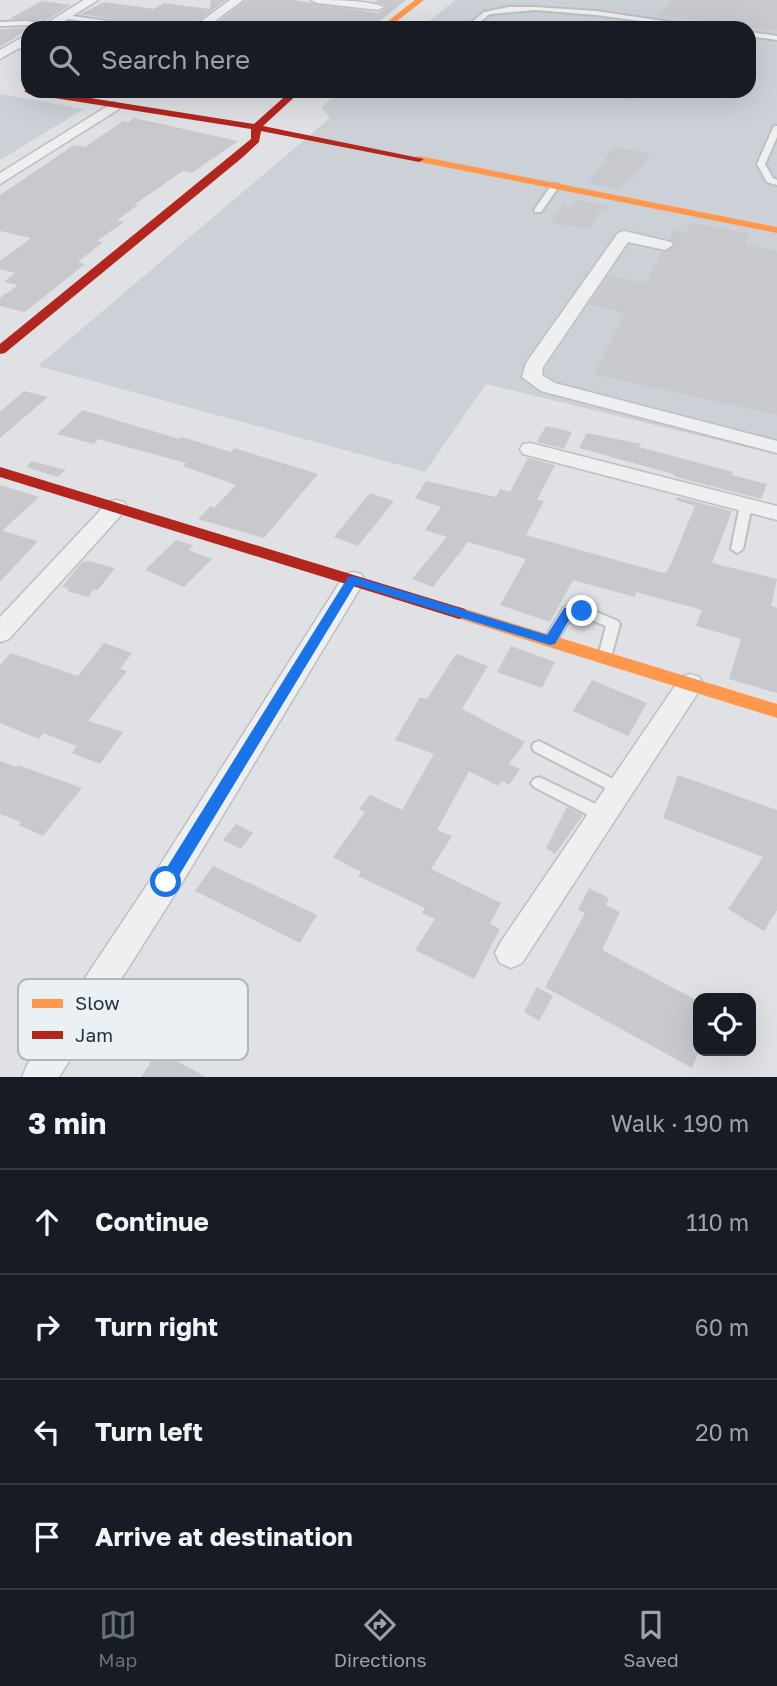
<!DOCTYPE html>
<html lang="en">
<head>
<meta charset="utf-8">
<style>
	body { margin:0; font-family:"Golos Text",sans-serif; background:#242831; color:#f1f3f6 }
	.controls { position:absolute; right:21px; bottom:21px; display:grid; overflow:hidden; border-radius:14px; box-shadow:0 7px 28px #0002 }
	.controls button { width:63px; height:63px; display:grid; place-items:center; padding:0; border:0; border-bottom:2px solid #363941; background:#171b24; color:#f1f3f6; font:35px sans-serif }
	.stop { position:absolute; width:21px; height:21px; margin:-16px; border:5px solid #1a73e8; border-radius:50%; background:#fff }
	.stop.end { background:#1a73e8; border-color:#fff; box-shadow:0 2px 7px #0008 }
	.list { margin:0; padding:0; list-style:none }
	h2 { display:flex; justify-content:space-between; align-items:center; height:91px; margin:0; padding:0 28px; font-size:30px }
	h2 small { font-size:23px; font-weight:400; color:#9ea1a6 }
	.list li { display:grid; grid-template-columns:46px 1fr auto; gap:21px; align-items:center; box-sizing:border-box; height:105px; padding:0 28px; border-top:2px solid #363941 }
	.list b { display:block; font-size:26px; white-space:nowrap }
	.list em { font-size:23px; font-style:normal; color:#9ea1a6 }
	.icon { flex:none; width:38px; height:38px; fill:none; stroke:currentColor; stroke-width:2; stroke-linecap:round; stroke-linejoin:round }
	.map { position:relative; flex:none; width:777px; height:1077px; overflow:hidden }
	.search { position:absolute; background:#171b24; box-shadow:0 7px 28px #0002; left:21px; right:21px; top:21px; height:77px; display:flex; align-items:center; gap:18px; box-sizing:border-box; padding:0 24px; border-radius:21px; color:#9ea1a6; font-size:26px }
	.sheet { height:511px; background:#171b24 }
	nav { display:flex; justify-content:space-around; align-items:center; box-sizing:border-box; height:98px; border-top:2px solid #363941; background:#171b24; font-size:19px; color:#9ea1a6 }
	nav a { display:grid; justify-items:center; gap:4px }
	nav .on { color:#666e77 }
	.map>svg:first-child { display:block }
</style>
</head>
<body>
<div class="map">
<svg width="777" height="1077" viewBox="0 0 777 1077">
	<rect width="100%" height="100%" fill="#dfe1e4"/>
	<!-- built -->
	<path fill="#ccd1d8" d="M455,0H777V455L486,384L425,472L38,366L330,118L321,107L341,91H749V28H421Z
		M0,94L84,109L0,160Z"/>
	<!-- building -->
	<path fill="#c7c9cc" d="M211,0H226L189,28H106L115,23L108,18L80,14L104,2L154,9L164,3L210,9Z
		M246,0H293L378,13L386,8L385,5L375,2L377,0H406L371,28H210Z
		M672,0H777V31L660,15Z
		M42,1L71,5L45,21L9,19Z
		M26,28H30L0,47V29Z
		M134,118L238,141L192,173L183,171L135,204L138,205L117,220L124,222L97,241L103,242L78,262L85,264L30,308L24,312L0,306V298L18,285L4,282L15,273L0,269V261L31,238L0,231V195L74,145L85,147L123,121L129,122Z
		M613,147L650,153L634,178H631L627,184L623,183L619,189L589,184Z
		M578,200L608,206L605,212L600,211L589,229L551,223L562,206L572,208Z
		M691,223L750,234L746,245L777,251V415L594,374L625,313L589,304L608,276L646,283L662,252L676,246L670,239L675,230L686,232Z
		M24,391L48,397L0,438V412Z
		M83,410L179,439L182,437L231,452L234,448L318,474L264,538L198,519L211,506L214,508L236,485L183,466L186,463L98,439L93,444L57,434Z
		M546,426L572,432L564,449L537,442Z
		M587,433L641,444L639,447L733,472L732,475L767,484L761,499L676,477L673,474L579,448Z
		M528,458L555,465L537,500L544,501L526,535L663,573L667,572L674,557L695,506L676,500L677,497L732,511L712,563L777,579L771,606L777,608V693L729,679L741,639L696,626L702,610L636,592L635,597L573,580L550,622L500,605L526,559L468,542L433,587L412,579L447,537L425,530L441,507L415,498L426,481L496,497L500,489L510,492Z
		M32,461L65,470L58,477L26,467Z
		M0,485L39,497L2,531L38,541L0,582Z
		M370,493L394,501L358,546L334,537Z
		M176,540L193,545L189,550L212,559L184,587L145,570Z
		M89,561L115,568L98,590L94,589L88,597L67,591L69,588L62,587L82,562Z
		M104,643L132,653L120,669L127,671L88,721L123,732L100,764L72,753L77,746L43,733L39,739L0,723V665L11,653L78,676Z
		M511,646L555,662L542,688L497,672Z
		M456,654L488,666L462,709L525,742L509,764L520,769L509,785L502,781L498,786L469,771L437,830L452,836L431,869L501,903L490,924L500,929L474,979L415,950L435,919L422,913L425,908L358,876L361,872L333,857L365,812L359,809L370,795L402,810L434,754L395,740L420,697L427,699Z
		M592,680L647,703L628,736L573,711Z
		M0,761L16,767L18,765L82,788L43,836L19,825L21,822L0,814Z
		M678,775L777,810V910L764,931L728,909L763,857L663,818Z
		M567,807L583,815L555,854L546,848Z
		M236,824L253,833L241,849L223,840Z
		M213,866L317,915L300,943L195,891Z
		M589,888L609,898L606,905L620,912L602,950L698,1001V1054L692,1068L545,987L585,913L578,910Z
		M537,987L553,996L539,1021L524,1012Z
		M158,1051L206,1077H141Z"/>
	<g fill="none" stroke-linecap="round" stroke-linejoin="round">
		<!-- lane casing -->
		<g stroke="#bdbfc2" stroke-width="4">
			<path id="lane" d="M509,7H535L596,11L710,28H694L596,15L535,10L490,14L472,28H465L484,12Z
				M65,15L108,21L111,23L108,25L63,18Z
				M26,21L59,26L62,28L26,25L0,26V22Z
				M749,32L777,36V40L749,36Z
				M15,44L28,46V50L13,47L12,46Z
				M602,91H620L636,95L632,97Z
				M774,126H777V137L765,164L773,178L777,180V185L767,182L757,164Z
				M553,183L560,185L541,212H535L534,210Z
				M746,501L752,505L743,549L737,553L731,549L740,505Z
				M568,606H582L618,621L620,624L610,661H600L598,657L606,626L581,616H572L555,644H545L543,641L545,638L563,608Z
				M539,741L625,785L628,789L625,793L620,795L615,793L534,751L532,747L534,743Z
				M539,777L608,810L611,815L608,820L603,822L598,820L534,787L531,783L534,779Z"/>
		</g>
		<!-- street casing -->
		<g stroke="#bdbfc2" stroke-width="3">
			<path id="street" d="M84,0H98L53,28H39Z
				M230,0H243L206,28H192Z
				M311,0C330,0 369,0 384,7L378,10L317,3Z
				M28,34V43L0,59V50Z
				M114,102L121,106L119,109L0,184V173Z
				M624,231L671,242L673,245L665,250L628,242L543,367L542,375L555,383L777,441V453L541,391L522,377L526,363L618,233Z
				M530,443L777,506V520L523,454L520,449L523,444Z
				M116,500L124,502L127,507L124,512L9,639L0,642V617L108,502Z
				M353,572L361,574L365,580L177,891L59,1077H22L27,1065L155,873L345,574Z
				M690,674L699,677L703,684L699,691L522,963L511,968L500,963L495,953L500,943L681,677Z"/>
		</g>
		<!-- lane -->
		<use href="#lane" fill="#eeeff1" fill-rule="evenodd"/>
		<!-- street -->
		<use href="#street" fill="#eeeff1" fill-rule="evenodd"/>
		<!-- slow -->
		<path fill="#ff974d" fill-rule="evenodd" d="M415,0H424L388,28H379Z
			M419,156L777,227V233L415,161V157Z
			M459,607L777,704V718L453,617L451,613L453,609Z"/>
		<!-- jam -->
		<path fill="#b3261e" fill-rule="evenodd" d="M28,89V91H46L254,124L291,91H301L263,126L424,159L419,162L261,131L259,142L243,157L5,353L0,354V344L251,139V129L29,94L24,91Z
			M0,467L465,609L467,613L465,617L459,619L0,477Z"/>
	</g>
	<!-- route -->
	<path fill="#1a73e8" d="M353,576L547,635L564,608L582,606L588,611L582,615H572L555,644L550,645L355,585L172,887H161L159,882L161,877L348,577Z"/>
	<!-- legend -->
	<rect x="18" y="979" width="230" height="81" rx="10" fill="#ebf0f4" stroke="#b0b6bd" stroke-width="2"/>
	<rect x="32" y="999" width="31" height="9" fill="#ff974d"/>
	<rect x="32" y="1031" width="31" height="8" fill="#b3261e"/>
	<g font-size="19" fill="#25303d">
		<text x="75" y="1010">Slow</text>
		<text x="75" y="1042">Jam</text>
	</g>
</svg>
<div class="controls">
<button><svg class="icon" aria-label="locate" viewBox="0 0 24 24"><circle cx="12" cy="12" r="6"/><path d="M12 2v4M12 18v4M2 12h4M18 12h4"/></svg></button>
</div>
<div class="stop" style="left:166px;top:882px"></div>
<div class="stop end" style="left:582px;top:611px"></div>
<div class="search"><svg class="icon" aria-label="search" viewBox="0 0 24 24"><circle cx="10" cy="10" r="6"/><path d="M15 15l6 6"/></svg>Search here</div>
</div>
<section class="sheet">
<h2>3 min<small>Walk · 190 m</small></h2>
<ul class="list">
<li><svg class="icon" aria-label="ahead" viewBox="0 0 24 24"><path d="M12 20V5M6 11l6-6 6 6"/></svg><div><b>Continue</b></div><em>110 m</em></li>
<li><svg class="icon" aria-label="right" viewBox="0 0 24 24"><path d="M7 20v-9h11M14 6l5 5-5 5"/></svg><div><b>Turn right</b></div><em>60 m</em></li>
<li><svg class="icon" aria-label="left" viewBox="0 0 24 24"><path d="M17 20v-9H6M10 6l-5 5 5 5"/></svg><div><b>Turn left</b></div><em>20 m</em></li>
<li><svg class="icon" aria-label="arrive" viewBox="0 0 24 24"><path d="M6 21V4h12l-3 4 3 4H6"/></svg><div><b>Arrive at destination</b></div></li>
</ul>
</section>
<nav>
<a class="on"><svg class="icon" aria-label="map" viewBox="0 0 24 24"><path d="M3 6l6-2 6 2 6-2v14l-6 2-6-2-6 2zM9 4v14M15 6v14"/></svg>Map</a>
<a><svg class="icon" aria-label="directions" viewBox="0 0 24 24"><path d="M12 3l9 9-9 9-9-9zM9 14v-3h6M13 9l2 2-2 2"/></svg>Directions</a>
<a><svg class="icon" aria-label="saved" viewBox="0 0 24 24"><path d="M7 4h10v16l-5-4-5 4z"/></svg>Saved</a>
</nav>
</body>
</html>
